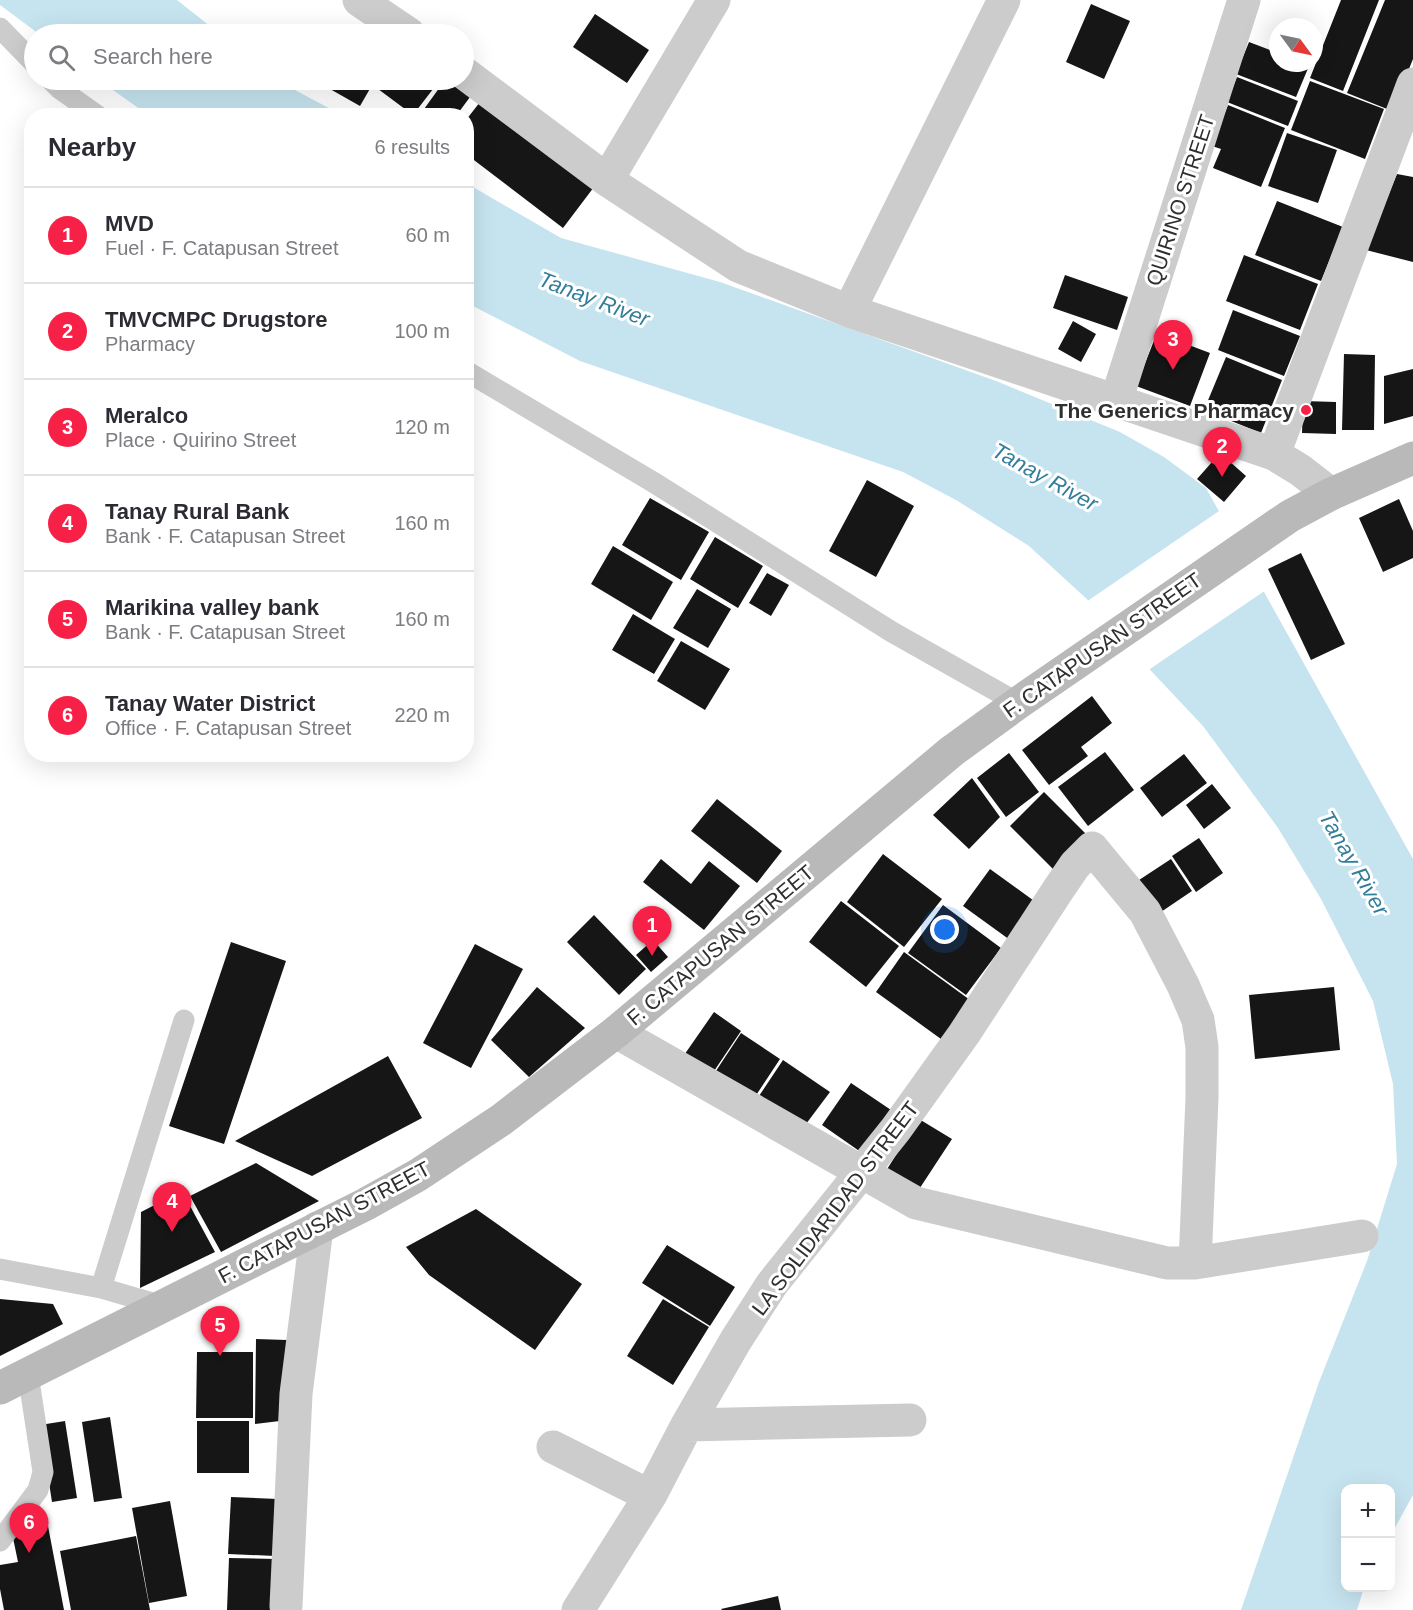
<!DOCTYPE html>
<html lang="en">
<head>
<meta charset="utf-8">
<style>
	body { margin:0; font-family:Helvetica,sans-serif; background:#f2f2f3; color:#2b2b33 }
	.controls { position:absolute; right:18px; bottom:18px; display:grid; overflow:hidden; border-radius:12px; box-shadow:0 6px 24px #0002 }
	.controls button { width:54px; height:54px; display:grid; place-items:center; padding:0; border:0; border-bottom:2px solid #e1e1e2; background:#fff; color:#2b2b33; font:30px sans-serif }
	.compass { position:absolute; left:1269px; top:18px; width:54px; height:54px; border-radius:50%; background:#fff; box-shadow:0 6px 24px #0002; rotate:123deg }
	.you { position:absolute; left:945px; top:930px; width:21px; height:21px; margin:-15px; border:4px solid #fff; border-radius:50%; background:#1a73e8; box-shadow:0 0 0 9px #1a73e833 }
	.badge { display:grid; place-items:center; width:39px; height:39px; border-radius:50%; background:#f72148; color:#fff; font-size:20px; font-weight:700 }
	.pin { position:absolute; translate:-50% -50px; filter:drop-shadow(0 2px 3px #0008) }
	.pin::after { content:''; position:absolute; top:32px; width:21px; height:18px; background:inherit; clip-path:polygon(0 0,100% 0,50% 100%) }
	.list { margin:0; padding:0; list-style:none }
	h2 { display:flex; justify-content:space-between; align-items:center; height:78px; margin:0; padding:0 24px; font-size:26px }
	h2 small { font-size:20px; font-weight:400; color:#7c7c81 }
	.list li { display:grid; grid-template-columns:39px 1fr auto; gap:18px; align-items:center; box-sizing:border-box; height:96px; padding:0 24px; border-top:2px solid #e1e1e2 }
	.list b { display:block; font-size:22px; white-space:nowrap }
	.list p { margin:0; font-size:20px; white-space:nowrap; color:#7c7c81 }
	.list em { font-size:20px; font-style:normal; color:#7c7c81 }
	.icon { flex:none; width:33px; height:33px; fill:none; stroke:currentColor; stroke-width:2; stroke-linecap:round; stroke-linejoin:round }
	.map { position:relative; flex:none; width:1413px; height:1610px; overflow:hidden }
	.search { position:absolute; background:#fff; box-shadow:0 6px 24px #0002; left:24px; top:24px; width:450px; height:66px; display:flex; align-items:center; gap:15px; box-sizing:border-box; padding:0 21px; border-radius:33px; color:#7c7c81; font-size:22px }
	.panel { position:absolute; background:#fff; box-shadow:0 6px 24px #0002; left:24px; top:108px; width:450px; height:654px; border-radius:24px }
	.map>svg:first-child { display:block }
</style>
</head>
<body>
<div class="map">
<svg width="1413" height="1610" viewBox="0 0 1413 1610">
	<rect width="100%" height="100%" fill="#fff"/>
	<!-- water -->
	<path fill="#c6e4f0" d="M0,0H177L220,34H39L0,5Z
		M99,80H276L342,115H148Z
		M466,183L561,238L720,282L996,381L1120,432L1164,457L1206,488L1413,859V1495L1391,1535L1390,1488H1346V1588H1364L1357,1610H1241L1319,1382L1367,1261L1397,1164L1393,1084L1373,1001L1321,899L1278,828L1203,726L1138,657L1090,602L1029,546L956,500L903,472L580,361L467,303Z"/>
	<!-- pier -->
	<path fill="#fff" d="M1222,509L1266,590L1147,671L1086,602Z"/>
	<!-- building -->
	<path fill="#161616" d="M1341,0H1379L1343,91L1310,78Z
		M1385,0H1413V59L1392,111L1347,93Z
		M1091,4L1130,21L1104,79L1066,62Z
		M595,14L649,50L627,83L573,47Z
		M371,20L395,34H362Z
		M1249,42L1278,53V63H1302L1309,66L1296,97L1236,74Z
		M1237,77L1298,101L1288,126L1227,102Z
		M336,80H375L360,106L330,89Z
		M378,80H440L413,115L374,86Z
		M445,80H448L470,97L456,116H419Z
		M1310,81L1384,109L1365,159L1291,130Z
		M480,102L594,187L563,228L466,154V120Z
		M1228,105L1285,128L1261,187L1213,168L1221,149L1212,146Z
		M1287,133L1337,150L1318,203L1268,186Z
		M1397,174L1413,177V262L1366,250Z
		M1277,201L1343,227L1321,281L1255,255Z
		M1244,255L1318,284L1300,330L1226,301Z
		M1065,275L1128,297L1117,330L1053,308Z
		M1233,310L1300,336L1284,376L1218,350Z
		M1073,321L1096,334L1081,362L1058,349Z
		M1157,333L1210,353L1190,406L1136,386Z
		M1344,354L1375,355L1374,430H1342Z
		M1226,357L1282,380L1261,433L1204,410Z
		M1413,369V416L1384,424V376Z
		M1303,401L1336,402V434L1302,433Z
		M1220,453L1246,476L1224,502L1197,479Z
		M867,480L914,506L876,577L829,551Z
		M650,498L709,532L681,580L622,545Z
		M1399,499L1413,531V558L1383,572L1359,518Z
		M715,537L763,566L738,608L690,579Z
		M613,546L673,582L651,620L591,584Z
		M1301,553L1345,644L1311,660L1268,569Z
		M767,573L789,585L771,616L749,603Z
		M697,589L731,609L708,648L673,628Z
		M633,614L675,639L654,674L612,650Z
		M681,641L730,669L705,710L657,681Z
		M1092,696L1112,723L1081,747L1088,756L1049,785L1022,750Z
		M1105,752L1134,790L1088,826L1058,787Z
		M1009,753L1039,792L1006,817L977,778Z
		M1184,754L1207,783L1162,817L1140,788Z
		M972,778L1000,817L969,849L933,815Z
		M1212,784L1231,808L1204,829L1186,805Z
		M1044,792L1088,836L1054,870L1010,826Z
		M717,799L782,851L757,883L691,831Z
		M1199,838L1223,873L1196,892L1172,856Z
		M883,854L942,899L904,947L847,902Z
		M661,859L691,884L709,861L740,886L704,930L643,882Z
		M1171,859L1192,891L1158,914L1136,882Z
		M990,869L1037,903L1010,940L963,906Z
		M841,901L899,946L866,987L809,942Z
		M943,905L1001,948L966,995L908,953Z
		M594,915L646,969L619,995L567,942Z
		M653,940L668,957L651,972L636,955Z
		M231,942L286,961L224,1144L169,1126Z
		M475,944L523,969L471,1068L423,1043Z
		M904,952L970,1000L941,1039L876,992Z
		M537,987L585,1028L529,1077L491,1040Z
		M1334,987L1340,1050L1255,1059L1249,995Z
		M714,1012L741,1031L708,1080L680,1061Z
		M741,1033L780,1059L749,1106L710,1080Z
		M388,1056L422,1118L312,1176L235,1141Z
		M783,1060L830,1092L800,1132L753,1105Z
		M851,1083L894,1112L865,1155L822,1125Z
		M919,1119L952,1139L914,1197L882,1177Z
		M256,1163L319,1201L221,1252L190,1196Z
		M182,1191L215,1252L140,1288L141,1212Z
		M476,1209L582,1284L535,1350L429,1275L406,1247Z
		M667,1245L735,1287L710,1326L642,1283Z
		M0,1299L53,1304L63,1324L0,1356Z
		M663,1299L709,1327L673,1385L627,1356Z
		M256,1339L287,1340L288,1420L255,1424Z
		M197,1352H253V1418H196Z
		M110,1417L122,1498L94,1502L82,1422Z
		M65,1421L77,1498L52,1502L40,1425Z
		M197,1421H249V1473H197Z
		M231,1497L278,1499L275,1556L228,1554Z
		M170,1501L187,1596L149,1603L132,1508Z
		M48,1526L64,1610H4L0,1589V1565L18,1562L12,1533Z
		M136,1536L150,1610H71L60,1551Z
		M229,1558L276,1559L273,1610H227Z
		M778,1596L781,1610H722L721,1609Z"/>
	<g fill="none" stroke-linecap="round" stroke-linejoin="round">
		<!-- lane -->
		<path stroke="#ccc" stroke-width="21" d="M0,28L34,63
			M51,80L60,89L98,116
			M466,371L653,482L892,632L1018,703
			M0,1269L101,1288L163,1306
			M101,1288L184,1020
			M0,1541L38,1490L43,1472L28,1374"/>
		<!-- street -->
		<path stroke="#ccc" stroke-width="33" d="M359,0L409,34
			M464,73L607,180L738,266L849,311L1274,454L1300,470L1331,494
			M607,180L714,0
			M849,311L1004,0
			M1116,401L1244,0
			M1274,454L1413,84
			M616,1032L916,1203L1167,1263H1195L1362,1236
			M687,1425L910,1420
			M553,1447L650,1496
			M286,1606L296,1394L317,1228
			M578,1610L650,1496L687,1425L736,1340L772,1284L896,1129L964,1034L1058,890L1075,865L1092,848L1145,912L1183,985L1198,1020L1202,1047V1098L1195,1263"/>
		<!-- secondary -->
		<path stroke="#b9b9b9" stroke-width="33" d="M0,1388L366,1204L418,1175L501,1120L616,1032L952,751L1018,703L1290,516L1331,494L1413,458"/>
	</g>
	<!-- markers -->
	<circle fill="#f72148" stroke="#fff" stroke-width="2" cx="1306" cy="410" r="6"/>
	<g text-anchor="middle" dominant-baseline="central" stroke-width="6" stroke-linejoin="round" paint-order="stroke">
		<!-- street labels -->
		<g font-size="21" fill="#2f2f2f" stroke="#fff">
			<text transform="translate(1180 200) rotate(-72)">QUIRINO STREET</text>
			<text transform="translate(1102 645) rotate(-35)">F. CATAPUSAN STREET</text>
			<text transform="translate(720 945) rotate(-40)">F. CATAPUSAN STREET</text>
			<text transform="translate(835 1208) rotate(-53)">LA SOLIDARIDAD STREET</text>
			<text transform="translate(324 1222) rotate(-28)">F. CATAPUSAN STREET</text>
		</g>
		<!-- poi labels -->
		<g font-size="21" font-weight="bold" fill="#2f2f2f" stroke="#fff" text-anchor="end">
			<text x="1294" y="410">The Generics Pharmacy</text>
		</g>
		<!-- water labels -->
		<g font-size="22" font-style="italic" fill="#347e9a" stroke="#fff">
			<text transform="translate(594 299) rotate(21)">Tanay River</text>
			<text transform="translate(1045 477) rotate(29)">Tanay River</text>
			<text transform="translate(1354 863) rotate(60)">Tanay River</text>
		</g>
	</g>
</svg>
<div class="controls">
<button>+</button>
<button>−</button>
</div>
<svg class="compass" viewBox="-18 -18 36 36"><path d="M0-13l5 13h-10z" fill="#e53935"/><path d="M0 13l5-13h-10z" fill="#7c7c81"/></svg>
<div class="you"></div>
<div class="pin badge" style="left:652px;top:956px">1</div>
<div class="pin badge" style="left:1222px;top:477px">2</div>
<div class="pin badge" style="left:1173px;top:370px">3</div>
<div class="pin badge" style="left:172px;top:1232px">4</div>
<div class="pin badge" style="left:220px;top:1356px">5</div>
<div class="pin badge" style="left:29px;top:1553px">6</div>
<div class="search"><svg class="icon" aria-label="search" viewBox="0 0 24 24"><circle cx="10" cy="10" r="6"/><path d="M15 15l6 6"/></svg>Search here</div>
<section class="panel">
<h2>Nearby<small>6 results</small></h2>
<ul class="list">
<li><span class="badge">1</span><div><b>MVD</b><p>Fuel · F. Catapusan Street</p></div><em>60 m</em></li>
<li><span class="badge">2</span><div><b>TMVCMPC Drugstore</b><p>Pharmacy</p></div><em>100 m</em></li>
<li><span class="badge">3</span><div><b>Meralco</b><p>Place · Quirino Street</p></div><em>120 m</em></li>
<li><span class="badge">4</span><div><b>Tanay Rural Bank</b><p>Bank · F. Catapusan Street</p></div><em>160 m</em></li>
<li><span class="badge">5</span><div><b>Marikina valley bank</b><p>Bank · F. Catapusan Street</p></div><em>160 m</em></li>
<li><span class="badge">6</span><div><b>Tanay Water District</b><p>Office · F. Catapusan Street</p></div><em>220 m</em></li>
</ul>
</section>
</div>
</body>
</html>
